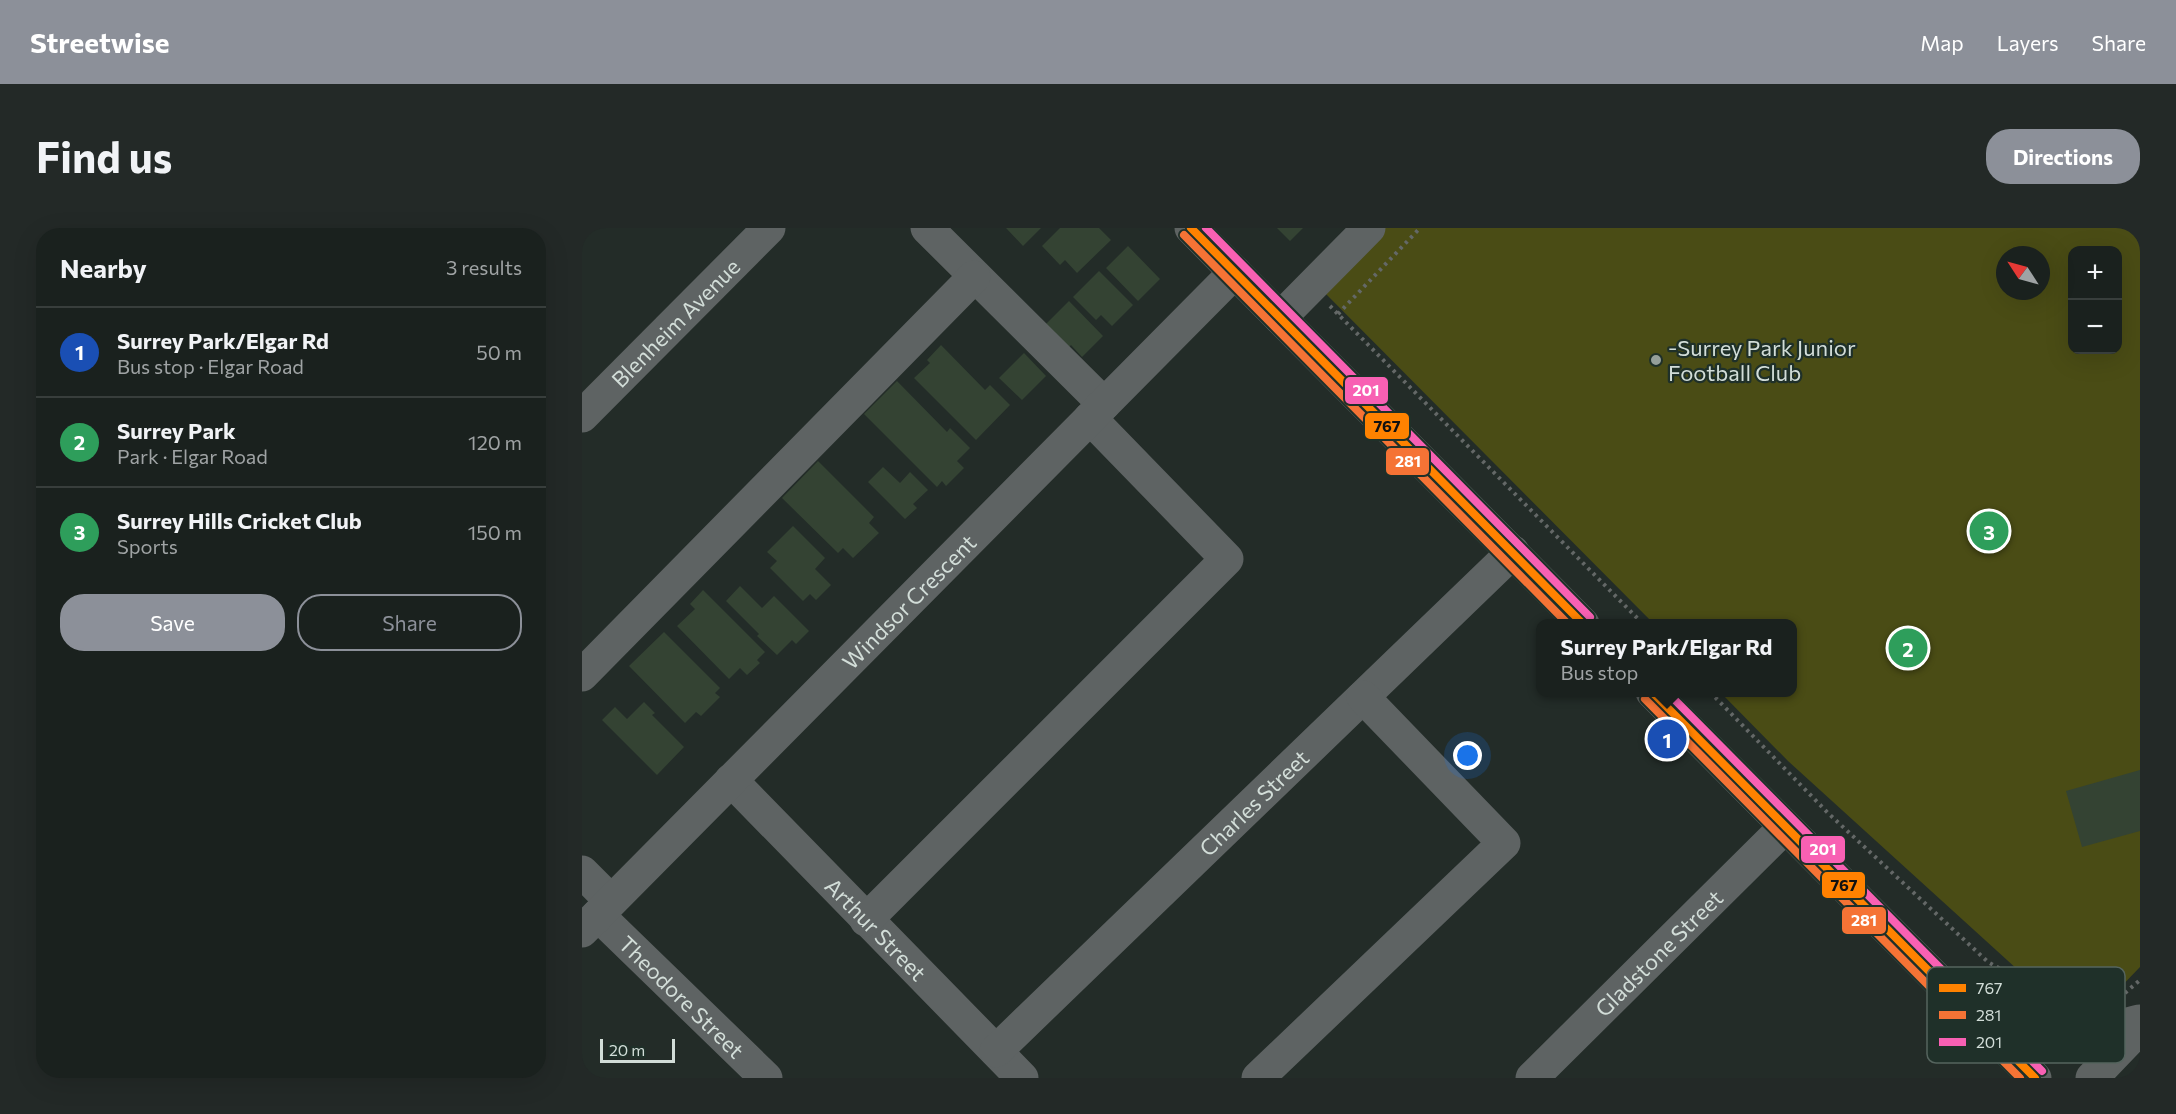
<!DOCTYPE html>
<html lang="en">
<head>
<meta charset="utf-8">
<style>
	body { margin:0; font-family:Commissioner,sans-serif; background:#232927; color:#f1f3f6 }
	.controls { position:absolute; right:18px; top:18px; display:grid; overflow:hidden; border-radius:12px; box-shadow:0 6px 24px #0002 }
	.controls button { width:54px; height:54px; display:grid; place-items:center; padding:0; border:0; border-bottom:2px solid #383e3c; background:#1a211e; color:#f1f3f6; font:30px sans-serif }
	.compass { position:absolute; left:1414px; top:18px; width:54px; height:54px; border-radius:50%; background:#1a211e; box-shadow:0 6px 24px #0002; rotate:306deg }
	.scale { position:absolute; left:18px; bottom:15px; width:75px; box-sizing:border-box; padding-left:6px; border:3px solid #d2ddd8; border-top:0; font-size:16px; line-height:21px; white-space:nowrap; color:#d2ddd8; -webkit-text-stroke:4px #1f3029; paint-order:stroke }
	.you { position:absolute; left:886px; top:528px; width:21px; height:21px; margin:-15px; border:4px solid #fff; border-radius:50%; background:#1a73e8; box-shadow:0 0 0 9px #1a73e833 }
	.badge { display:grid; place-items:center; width:39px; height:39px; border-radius:50%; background:#8c9099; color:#fff; font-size:20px; font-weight:700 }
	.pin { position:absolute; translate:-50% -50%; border:3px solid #fff; box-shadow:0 2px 6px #0006 }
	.popup { position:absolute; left:954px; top:391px; width:261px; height:78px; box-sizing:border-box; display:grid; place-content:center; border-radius:12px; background:#1a211e; filter:drop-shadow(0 2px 4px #0005); font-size:20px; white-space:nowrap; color:#9fa3a4 }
	.popup b { font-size:22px; color:#f1f3f6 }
	.popup::after { content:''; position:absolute; left:50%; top:100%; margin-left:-12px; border:12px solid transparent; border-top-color:#1a211e }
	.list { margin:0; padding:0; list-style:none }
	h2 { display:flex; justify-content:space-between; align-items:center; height:78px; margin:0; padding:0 24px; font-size:26px }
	h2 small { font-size:20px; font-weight:400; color:#9fa3a4 }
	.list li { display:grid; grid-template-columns:39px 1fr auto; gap:18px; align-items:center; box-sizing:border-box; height:90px; padding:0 24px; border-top:2px solid #383e3c }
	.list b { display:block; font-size:22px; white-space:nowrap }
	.list p { margin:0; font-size:20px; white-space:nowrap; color:#9fa3a4 }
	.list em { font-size:20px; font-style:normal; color:#9fa3a4 }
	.actions { display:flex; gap:12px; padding:18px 24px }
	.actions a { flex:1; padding:14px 0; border:2px solid #8c9099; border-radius:24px; text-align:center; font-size:21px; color:#8c9099 }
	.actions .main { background:#8c9099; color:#fff }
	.map { position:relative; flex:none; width:1558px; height:850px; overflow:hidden; border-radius:24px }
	header { display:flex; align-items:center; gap:36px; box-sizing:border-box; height:84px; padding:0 30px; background:#8c9099; color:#fff }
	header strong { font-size:28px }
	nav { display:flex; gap:33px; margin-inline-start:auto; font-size:21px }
	.intro { display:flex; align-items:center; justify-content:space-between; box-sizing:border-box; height:144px; padding:0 36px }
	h1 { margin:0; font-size:42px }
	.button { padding:15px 27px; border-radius:24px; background:#8c9099; color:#fff; font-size:21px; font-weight:700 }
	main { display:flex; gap:36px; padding:0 36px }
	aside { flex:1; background:#1a211e; border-radius:24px; box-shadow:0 6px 24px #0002 }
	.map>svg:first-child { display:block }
</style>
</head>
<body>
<header>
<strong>Streetwise</strong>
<nav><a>Map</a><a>Layers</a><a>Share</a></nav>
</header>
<div class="intro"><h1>Find us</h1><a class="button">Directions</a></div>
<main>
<aside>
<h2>Nearby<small>3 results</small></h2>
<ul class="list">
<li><span class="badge" style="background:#1a4fb4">1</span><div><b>Surrey Park/Elgar Rd</b><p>Bus stop · Elgar Road</p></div><em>50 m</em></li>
<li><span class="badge" style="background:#2e9e5b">2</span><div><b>Surrey Park</b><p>Park · Elgar Road</p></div><em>120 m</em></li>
<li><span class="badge" style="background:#2e9e5b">3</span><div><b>Surrey Hills Cricket Club</b><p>Sports</p></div><em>150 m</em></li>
</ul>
<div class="actions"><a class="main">Save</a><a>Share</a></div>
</aside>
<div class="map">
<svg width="1558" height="850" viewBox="0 0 1558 850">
	<rect width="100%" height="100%" fill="#232c28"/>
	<!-- green -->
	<path fill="#4a4c15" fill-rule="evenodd" d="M795,0H1558V739L1532,766L1494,767L1436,742L1206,533L1139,465L1211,464V396L1071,395L737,59ZM1490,22H1536V122H1490ZM1423,27H1459V63H1423Z"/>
	<!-- building -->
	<path fill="#344333" d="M424,0H459L441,18Z
		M478,0H517L529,12L495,45L483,32L478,37L460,18Z
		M695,0H721L708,13Z
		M546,18L578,51L556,73L524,40Z
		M517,43L551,77L530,98L519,87L514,92L491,69Z
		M487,73L521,108L500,129L489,117L483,123L460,100Z
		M359,117L403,162L408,157L428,177L394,212L332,150L348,135L345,132Z
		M442,125L464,148L440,172L417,150Z
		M315,153L365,204L368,200L388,220L375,233L382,240L364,258L360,253L355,259L282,186Z
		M236,233L292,289L287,295L297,305L271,330L261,320L256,325L200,270Z
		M301,239L318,255L328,244L346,262L331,276L335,280L323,291L286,254Z
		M211,298L243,330L233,341L249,357L234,372L228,366L221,373L188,340L195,333L185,324Z
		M158,358L180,380L192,368L227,403L214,416L210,412L195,427L175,408L177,406L144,373Z
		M121,362L183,424L175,432L178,435L165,447L158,440L147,451L95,398L113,381L108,376Z
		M82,404L138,460L133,465L138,469L119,488L114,484L103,495L47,438Z
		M62,474L73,485L70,487L102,519L75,547L20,492L33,479L45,491Z
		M1558,542V603L1500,619L1484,563Z"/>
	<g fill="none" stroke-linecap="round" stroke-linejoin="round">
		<!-- path -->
		<path stroke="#646867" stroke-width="4" stroke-dasharray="3 4.5" stroke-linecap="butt" d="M748,78L1061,396
			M756,86L838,0
			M1128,464L1246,585L1406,734L1447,757
			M1543,765L1558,752"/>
		<!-- minor -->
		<g stroke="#5e6363" stroke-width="33">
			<path d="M345,0L522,176"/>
			<path d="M698,90L787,0"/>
			<path id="s1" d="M0,188L187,0"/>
			<path d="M0,447L392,49"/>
			<path id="s2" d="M149,552L440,850"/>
			<path d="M0,644L29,673"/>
			<path id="s3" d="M16,687L184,850"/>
			<path d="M284,692L645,331L508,190"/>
			<path id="s4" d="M0,703L653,44"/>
			<path id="s5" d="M414,823L931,324"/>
			<path d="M676,850L922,615L781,469"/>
			<path id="s6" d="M950,850L1203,599"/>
		</g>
		<!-- major -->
		<path stroke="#5e6362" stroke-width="33" d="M609,0L1001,396
			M1070,464L1453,850
			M1373,760C1417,780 1462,799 1512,802C1526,802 1544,796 1558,793
			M1510,850L1558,800"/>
		<!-- bus-1 casing -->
		<g stroke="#1f3029" stroke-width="12">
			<path id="bus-1" d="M609,0L1001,396
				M1070,464L1453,850"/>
		</g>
		<!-- bus-2 casing -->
		<g stroke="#1f3029" stroke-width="12">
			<path id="bus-2" d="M602,7L986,396
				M1063,471L1438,850"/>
		</g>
		<!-- bus-3 casing -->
		<g stroke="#1f3029" stroke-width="12">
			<path id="bus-3" d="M624,0L1008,389
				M1085,464L1460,843"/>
		</g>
		<!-- bus-1 -->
		<use href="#bus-1" stroke="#ff8200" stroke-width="8"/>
		<!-- bus-2 -->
		<use href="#bus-2" stroke="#f57335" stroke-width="8"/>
		<!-- bus-3 -->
		<use href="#bus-3" stroke="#f860b3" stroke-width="8"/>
	</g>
	<!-- markers -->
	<circle fill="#959f9a" stroke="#1f3029" stroke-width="2" cx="1074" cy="132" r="6"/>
	<g text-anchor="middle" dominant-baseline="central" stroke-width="4.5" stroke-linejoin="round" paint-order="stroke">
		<!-- street labels -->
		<g font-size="22" fill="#d2ddd8" stroke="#1f3029">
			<text stroke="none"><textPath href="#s1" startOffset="132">Blenheim Avenue</textPath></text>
			<text stroke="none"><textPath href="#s4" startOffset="464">Windsor Crescent</textPath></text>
			<text stroke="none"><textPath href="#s5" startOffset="358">Charles Street</textPath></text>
			<text stroke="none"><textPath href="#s2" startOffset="208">Arthur Street</textPath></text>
			<text stroke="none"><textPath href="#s6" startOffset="178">Gladstone Street</textPath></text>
			<text stroke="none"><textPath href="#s3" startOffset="117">Theodore Street</textPath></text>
		</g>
		<!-- poi labels -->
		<g font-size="22" fill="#d2ddd8" stroke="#1f3029" text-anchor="start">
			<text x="1086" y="119">-Surrey Park Junior<tspan x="1086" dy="25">Football Club</tspan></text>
		</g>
	</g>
	<!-- legend -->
	<rect x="1345" y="739" width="198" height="96" rx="9" fill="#1f3029" stroke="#55645e" stroke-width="1.5"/>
	<rect x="1357" y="756" width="27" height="8" fill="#ff8200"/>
	<rect x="1357" y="783" width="27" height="8" fill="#f57335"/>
	<rect x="1357" y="810" width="27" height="8" fill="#f860b3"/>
	<g font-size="16" fill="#d2ddd8">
		<text x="1394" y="766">767</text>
		<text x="1394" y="793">281</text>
		<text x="1394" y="820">201</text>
	</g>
	<g stroke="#1f3029" stroke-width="2">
		<rect x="762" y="148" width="45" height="29" rx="6" fill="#f860b3"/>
		<rect x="782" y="184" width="46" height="28" rx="6" fill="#ff8200"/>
		<rect x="803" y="219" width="45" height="29" rx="6" fill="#f57335"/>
		<rect x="1218" y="607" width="46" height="29" rx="6" fill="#f860b3"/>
		<rect x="1239" y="643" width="45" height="28" rx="6" fill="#ff8200"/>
		<rect x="1259" y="678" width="46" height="29" rx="6" fill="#f57335"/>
	</g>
	<g font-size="16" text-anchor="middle" font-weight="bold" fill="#fff">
		<text x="784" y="168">201</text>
		<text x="826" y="239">281</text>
		<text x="1241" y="627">201</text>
		<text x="1282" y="698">281</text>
	</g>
	<g font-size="16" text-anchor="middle" font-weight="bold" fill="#111">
		<text x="805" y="204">767</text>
		<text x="1262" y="663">767</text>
	</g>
</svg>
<div class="controls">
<button>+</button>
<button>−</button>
</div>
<svg class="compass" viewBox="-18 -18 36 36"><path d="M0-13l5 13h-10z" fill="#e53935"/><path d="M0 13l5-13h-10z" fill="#9fa3a4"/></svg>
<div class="scale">20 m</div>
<div class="you"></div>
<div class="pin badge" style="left:1085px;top:511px;background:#1a4fb4">1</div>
<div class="popup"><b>Surrey Park/Elgar Rd</b>Bus stop</div>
<div class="pin badge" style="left:1326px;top:420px;background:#2e9e5b">2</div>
<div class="pin badge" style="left:1407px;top:303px;background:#2e9e5b">3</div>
</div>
</main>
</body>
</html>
